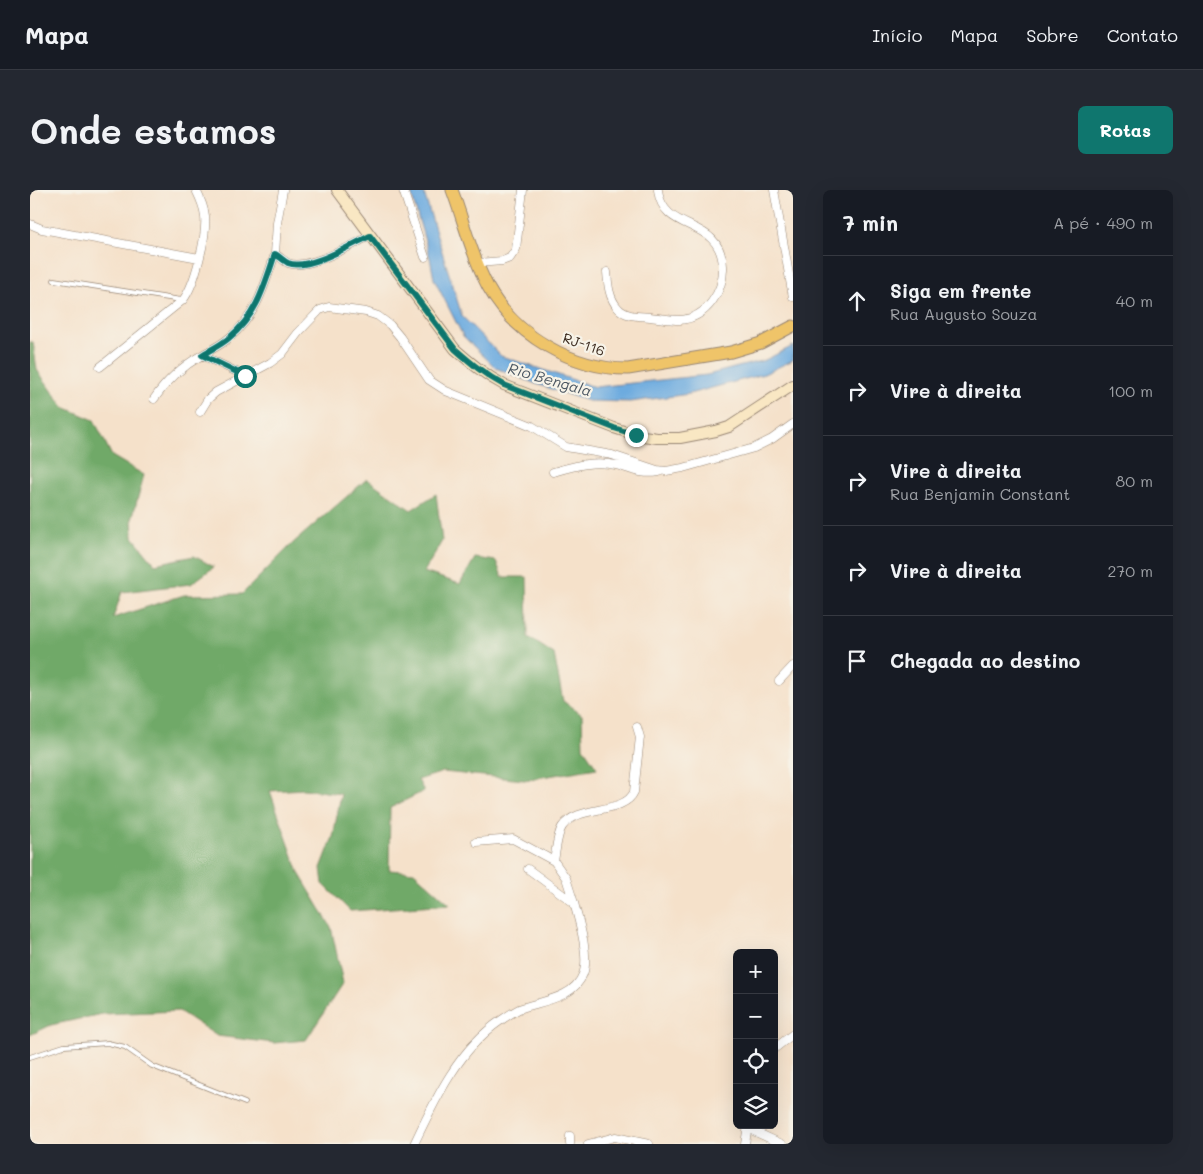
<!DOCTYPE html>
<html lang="pt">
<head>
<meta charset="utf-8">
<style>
	body { margin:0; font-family:Mali,sans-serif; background:#242831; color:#f1f3f6 }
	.controls { position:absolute; right:15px; bottom:15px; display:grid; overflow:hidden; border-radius:8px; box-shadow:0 5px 20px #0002 }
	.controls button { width:45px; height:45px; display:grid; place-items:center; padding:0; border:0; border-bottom:1px solid #363941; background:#171b24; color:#f1f3f6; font:25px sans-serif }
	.stop { position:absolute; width:15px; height:15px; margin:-11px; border:4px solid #0f766e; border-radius:50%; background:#fff }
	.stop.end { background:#0f766e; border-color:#fff; box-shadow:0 1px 5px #0008 }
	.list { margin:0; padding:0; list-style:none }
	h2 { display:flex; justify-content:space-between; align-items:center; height:65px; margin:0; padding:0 20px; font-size:21px }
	h2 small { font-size:16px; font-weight:400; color:#9ea1a6 }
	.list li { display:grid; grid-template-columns:32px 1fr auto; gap:15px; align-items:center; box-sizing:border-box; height:90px; padding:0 20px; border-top:1px solid #363941 }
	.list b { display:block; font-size:19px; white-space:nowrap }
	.list p { margin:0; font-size:16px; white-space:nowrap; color:#9ea1a6 }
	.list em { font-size:16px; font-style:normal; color:#9ea1a6 }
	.icon { flex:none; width:28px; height:28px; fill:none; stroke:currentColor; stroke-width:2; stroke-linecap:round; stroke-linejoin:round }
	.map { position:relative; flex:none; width:763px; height:954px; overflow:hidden; border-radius:8px }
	header { display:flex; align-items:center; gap:30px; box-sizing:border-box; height:70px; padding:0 25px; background:#171b24; border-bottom:1px solid #363941 }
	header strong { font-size:24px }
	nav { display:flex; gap:28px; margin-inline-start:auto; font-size:18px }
	.intro { display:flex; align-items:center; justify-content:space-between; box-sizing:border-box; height:120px; padding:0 30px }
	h1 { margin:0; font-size:35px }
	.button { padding:12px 22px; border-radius:8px; background:#0f766e; color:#fff; font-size:18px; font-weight:700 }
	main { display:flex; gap:30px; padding:0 30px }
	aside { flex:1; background:#171b24; border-radius:8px; box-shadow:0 5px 20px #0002 }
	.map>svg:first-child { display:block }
</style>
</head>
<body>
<header>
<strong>Mapa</strong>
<nav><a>Início</a><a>Mapa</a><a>Sobre</a><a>Contato</a></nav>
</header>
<div class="intro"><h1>Onde estamos</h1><a class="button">Rotas</a></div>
<main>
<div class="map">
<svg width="763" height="954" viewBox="0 0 763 954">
	<rect width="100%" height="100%" fill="#f7f3e8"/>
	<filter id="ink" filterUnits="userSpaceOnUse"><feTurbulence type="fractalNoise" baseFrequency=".02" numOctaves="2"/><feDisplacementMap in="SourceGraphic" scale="10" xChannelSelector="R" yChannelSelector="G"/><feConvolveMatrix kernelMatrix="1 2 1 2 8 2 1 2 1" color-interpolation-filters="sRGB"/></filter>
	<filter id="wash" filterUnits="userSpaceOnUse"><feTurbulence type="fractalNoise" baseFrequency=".0096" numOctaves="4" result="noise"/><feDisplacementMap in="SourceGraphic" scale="20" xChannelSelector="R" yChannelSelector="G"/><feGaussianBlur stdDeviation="1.12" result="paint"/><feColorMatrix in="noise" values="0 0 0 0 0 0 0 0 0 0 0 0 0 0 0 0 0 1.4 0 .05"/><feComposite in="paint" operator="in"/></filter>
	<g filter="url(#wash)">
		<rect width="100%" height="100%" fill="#f5e1ca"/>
		<!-- forest -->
		<path fill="#70a967" stroke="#566a42" d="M0,152H3L7,180L34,217L64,230L82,266L114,285L102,329L103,347L125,374L164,366L184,377L161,394L92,402L83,428L154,405L212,404L263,353L337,289L381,320L406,304L412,351L394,382L430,394L445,368L466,371L472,387H497L498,447L524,464L533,511L552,525L553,557L567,578L494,590L413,582L388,590L394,601L360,618L359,680L384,682L420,714L320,721L293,694L291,678L303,647L311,604L274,599L240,601L269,683L301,737L313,793L276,850L244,853L187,846L149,821L72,824L21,835L0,845Z"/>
		<!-- water -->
		<path fill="#6dabdf" stroke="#546a7e" d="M380,0H393L432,126L471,166L565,197L677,185L735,170L763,156V170L734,184L659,204L600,212L558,211L506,194L466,178L433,146L404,89L400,68Z"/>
	</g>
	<g filter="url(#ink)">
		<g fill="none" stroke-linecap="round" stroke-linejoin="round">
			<!-- service casing -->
			<g stroke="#988674" stroke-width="5.5">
				<path id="service" d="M24,90L151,110
					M0,867L34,856L78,853L95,857L122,876L215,913"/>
			</g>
			<!-- minor casing -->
			<g stroke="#988674" stroke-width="9">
				<path id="minor" d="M253,0L247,33L245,64C249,66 254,71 258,73C278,81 321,55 340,46
					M373,0L395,67
					M744,0L763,107
					M0,34L12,39L169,68
					M448,73L472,71L480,68L486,59L493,0
					M577,82C578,95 579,108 588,118C596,127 609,126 620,127C629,128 640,130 650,130C677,128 694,101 693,76C690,26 633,45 628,0
					M172,165C180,160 191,155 199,148C227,125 234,97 245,64
					M70,177L153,110C165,95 177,46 175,26C174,17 170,8 166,0
					M124,209C137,190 151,177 172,165L215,186
					M170,222L178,209L186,202L240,173L252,164L268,143L290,120L299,117L336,122L348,126L360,135L370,147L399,190L416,201L502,236L536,257L582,265L627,280L636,281L653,278L724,258L742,249L763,234
					M523,282C544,276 564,270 586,275C602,279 611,285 629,282
					M749,491L763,476
					M446,652L483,649L524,671L536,688L544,713
					M524,671C526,661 527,645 532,637C547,614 594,625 604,602L610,547L607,537
					M744,859L763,844
					M717,938L752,954
					M540,946V954
					M384,954C405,910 428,860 470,831C476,827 483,822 489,819C510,811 544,809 553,784C560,767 549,731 544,713L498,679
					M558,954L585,947L619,954
					M715,954L718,935"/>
			</g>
			<!-- secondary casing -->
			<g stroke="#988674" stroke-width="12">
				<path id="secondary" d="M307,0L425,159C441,173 455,185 474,195L584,238L606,245L627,248H650L686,241L699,237L763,195"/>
			</g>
			<!-- primary casing -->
			<g stroke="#988674" stroke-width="13">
				<path id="primary" d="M422,0C434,32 442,67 458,97C485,146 543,179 598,179L701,162L731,153L763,136"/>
			</g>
			<!-- service -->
			<use href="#service" stroke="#fff" stroke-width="4"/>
			<!-- minor -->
			<use href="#minor" stroke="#fff" stroke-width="8"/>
			<!-- secondary -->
			<use href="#secondary" stroke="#f9e7c3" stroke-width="10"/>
			<!-- primary -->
			<use href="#primary" stroke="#efc469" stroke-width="11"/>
		</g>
	</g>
	<g fill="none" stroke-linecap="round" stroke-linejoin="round" filter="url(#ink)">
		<!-- route -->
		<path stroke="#0f766e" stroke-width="6" d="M215,186L172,165C180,160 191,155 199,148C227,125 234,97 245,64C249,66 254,71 258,73C278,81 321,55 340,46L425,159C441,173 455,185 474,195L584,238L606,245"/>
	</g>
	<g text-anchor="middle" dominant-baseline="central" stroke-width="4.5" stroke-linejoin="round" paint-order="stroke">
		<!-- street labels -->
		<g font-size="14" fill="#3b2a1e" stroke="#f7f3e8">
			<text transform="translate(554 154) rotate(19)">RJ-116</text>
		</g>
		<!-- water labels -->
		<g font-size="15" font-style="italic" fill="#4c5762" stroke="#f7f3e8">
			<text transform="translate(520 189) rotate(16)">Rio Bengala</text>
		</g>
	</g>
</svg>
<div class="controls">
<button>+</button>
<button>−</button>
<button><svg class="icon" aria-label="locate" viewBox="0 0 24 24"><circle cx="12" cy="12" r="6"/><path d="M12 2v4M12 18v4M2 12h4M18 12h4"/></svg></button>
<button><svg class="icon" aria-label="layers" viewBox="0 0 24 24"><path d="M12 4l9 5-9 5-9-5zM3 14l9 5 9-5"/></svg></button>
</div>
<div class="stop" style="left:215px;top:186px"></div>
<div class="stop end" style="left:606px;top:245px"></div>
</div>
<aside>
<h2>7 min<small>A pé · 490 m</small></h2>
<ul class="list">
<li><svg class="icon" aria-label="ahead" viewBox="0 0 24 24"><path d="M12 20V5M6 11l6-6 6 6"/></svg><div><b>Siga em frente</b><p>Rua Augusto Souza</p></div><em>40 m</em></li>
<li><svg class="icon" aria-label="right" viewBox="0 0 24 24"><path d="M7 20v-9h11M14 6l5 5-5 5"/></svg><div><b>Vire à direita</b></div><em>100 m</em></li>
<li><svg class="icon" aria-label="right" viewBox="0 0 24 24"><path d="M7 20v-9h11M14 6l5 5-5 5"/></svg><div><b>Vire à direita</b><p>Rua Benjamin Constant</p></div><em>80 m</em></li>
<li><svg class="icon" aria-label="right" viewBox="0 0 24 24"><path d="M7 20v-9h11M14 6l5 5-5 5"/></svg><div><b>Vire à direita</b></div><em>270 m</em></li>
<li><svg class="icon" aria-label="arrive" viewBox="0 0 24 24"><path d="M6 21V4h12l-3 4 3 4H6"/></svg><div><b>Chegada ao destino</b></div></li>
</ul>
</aside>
</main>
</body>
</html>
